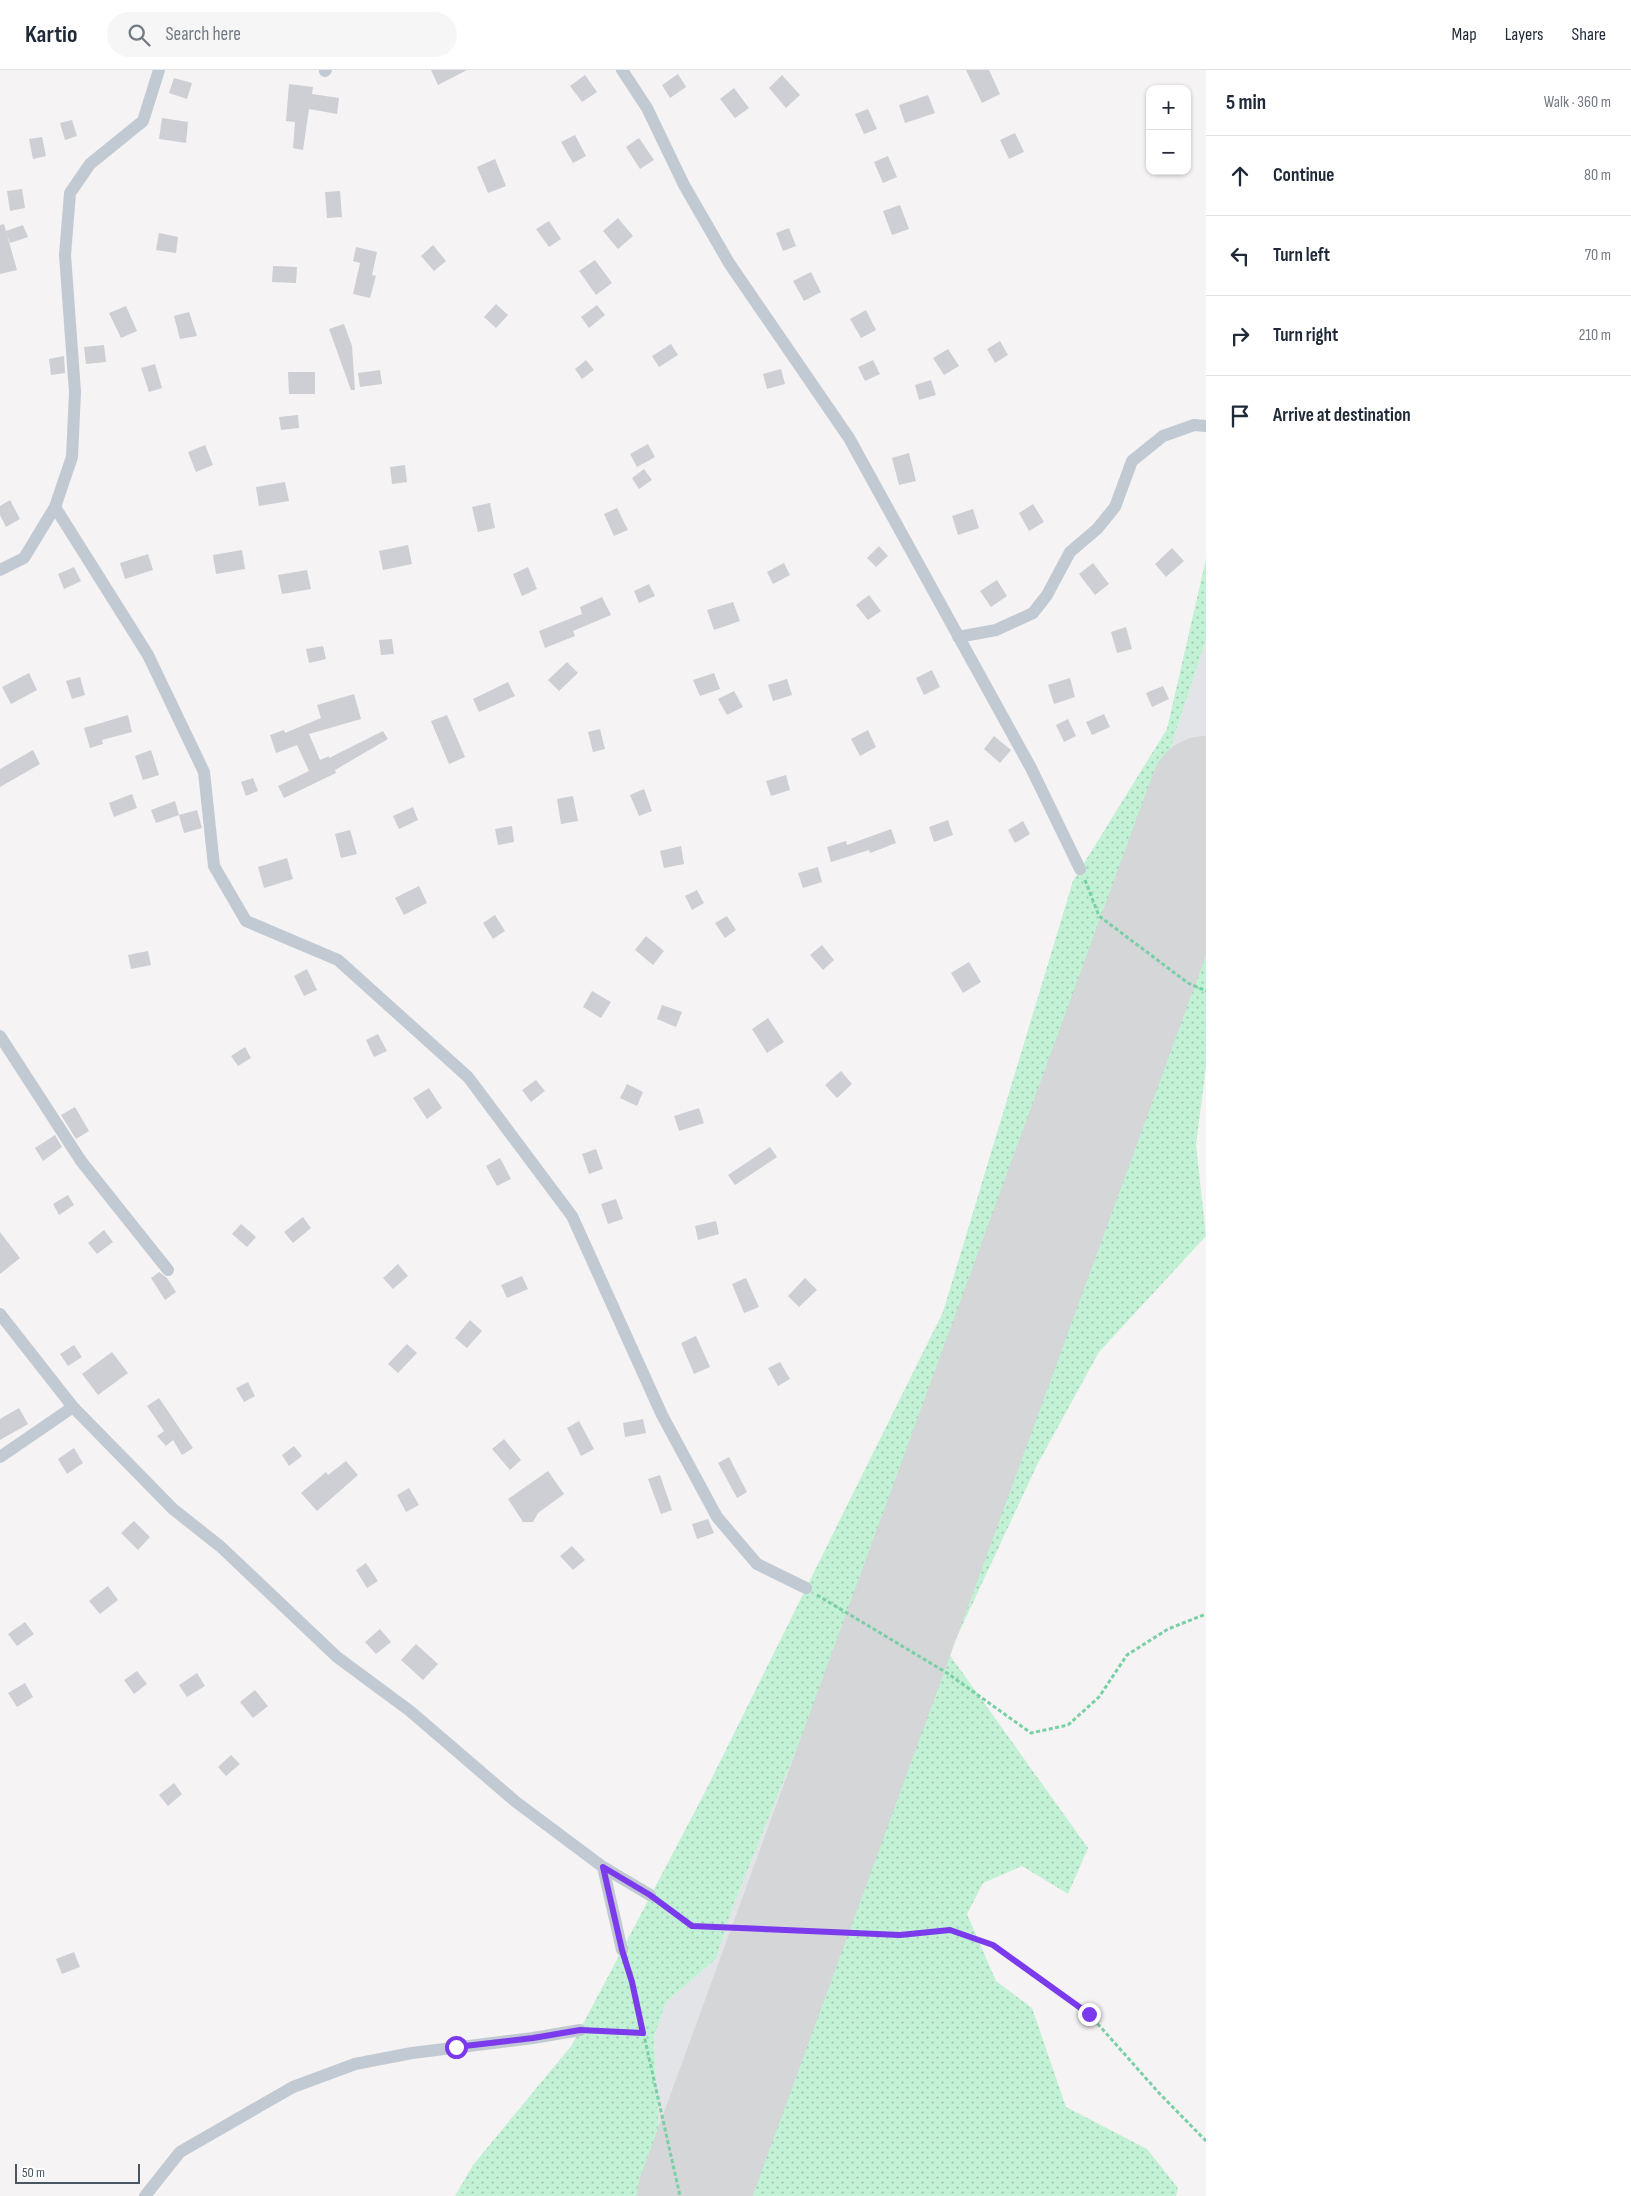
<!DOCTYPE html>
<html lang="en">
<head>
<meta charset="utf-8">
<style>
	body { margin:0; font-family:"Sofia Sans Condensed",sans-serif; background:#f6f6f7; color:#1f2937 }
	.controls { position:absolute; right:15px; top:15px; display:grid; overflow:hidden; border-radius:10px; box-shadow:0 1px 4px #0004 }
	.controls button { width:45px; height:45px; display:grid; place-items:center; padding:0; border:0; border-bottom:1px solid #e0e1e3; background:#fff; color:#1f2937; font:25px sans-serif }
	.scale { position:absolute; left:15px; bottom:12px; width:125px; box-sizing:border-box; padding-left:5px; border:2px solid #4a5661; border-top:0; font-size:14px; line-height:18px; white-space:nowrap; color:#4a5661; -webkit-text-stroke:4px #fff; paint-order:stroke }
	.stop { position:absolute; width:15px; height:15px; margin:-11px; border:4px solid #7c3aed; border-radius:50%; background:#fff }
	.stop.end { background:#7c3aed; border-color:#fff; box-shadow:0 1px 5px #0008 }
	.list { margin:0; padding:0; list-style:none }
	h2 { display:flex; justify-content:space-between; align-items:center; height:65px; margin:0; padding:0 20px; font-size:21px }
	h2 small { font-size:16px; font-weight:400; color:#747a83 }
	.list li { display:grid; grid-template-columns:32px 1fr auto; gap:15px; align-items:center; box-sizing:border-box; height:80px; padding:0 20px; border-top:1px solid #e0e1e3 }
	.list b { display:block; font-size:19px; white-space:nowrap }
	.list em { font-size:16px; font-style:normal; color:#747a83 }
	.icon { flex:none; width:28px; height:28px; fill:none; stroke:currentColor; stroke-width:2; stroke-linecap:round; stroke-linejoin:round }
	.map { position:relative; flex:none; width:1206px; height:2126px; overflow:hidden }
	header { display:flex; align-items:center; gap:30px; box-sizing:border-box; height:70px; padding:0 25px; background:#fff; border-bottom:1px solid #e0e1e3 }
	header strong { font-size:24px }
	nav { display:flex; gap:28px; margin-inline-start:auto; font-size:18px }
	.search { width:350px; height:45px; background:#f6f6f7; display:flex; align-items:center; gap:12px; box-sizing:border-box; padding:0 18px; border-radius:28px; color:#747a83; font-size:19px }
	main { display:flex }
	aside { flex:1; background:#fff }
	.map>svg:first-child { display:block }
</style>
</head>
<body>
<header>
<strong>Kartio</strong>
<div class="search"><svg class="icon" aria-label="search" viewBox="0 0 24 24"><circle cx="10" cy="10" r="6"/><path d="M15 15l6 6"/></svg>Search here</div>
<nav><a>Map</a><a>Layers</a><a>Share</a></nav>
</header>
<main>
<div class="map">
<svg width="1206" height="2126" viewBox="0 0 1206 2126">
	<defs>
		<pattern id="grass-dots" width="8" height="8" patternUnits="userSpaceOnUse" patternTransform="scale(1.25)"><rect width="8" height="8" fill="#c3f1d5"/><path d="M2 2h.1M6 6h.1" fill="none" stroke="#a0c6b0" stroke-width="1.8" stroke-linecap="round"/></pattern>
	</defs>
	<rect width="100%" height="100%" fill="#f5f3f3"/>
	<!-- airport -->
	<path fill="#e2e4e7" d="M1206,570V824L1172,921L996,1395L796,1908L717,2126H646L659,2068L654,1967L666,1932L716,1889L733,1836L862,1517L992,1174L1140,770Z"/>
	<!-- grass -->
	<path fill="url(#grass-dots)" d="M1206,489V570L1140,770L992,1174L862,1517L733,1836L716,1889L666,1932L654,1967L659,2068L646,2126H455L473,2095L572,1975L703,1726L943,1242L1073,811L1167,659Z
		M1206,824V996L1196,1075L1206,1166L1099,1282L1037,1395L949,1584L1088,1778L1068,1824L1022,1796L983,1813L967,1844L996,1911L1032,1938L1066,2037L1147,2079L1178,2118L1176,2126H717L796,1908L996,1395Z"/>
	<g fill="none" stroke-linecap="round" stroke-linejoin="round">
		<!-- runway -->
		<path stroke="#d5d6d8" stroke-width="112" d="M693,2126L1206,722"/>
	</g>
	<!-- building -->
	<path fill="#cdcfd5" d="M431,0H467L438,15Z
		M966,0H989L1000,24L982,33Z
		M678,4L686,17L670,28L662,15Z
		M585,5L597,22L582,32L570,16Z
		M782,5L800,25L786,38L769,18Z
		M174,8L192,13L187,29L169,23Z
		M289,14L313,17L312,24L339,28L337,44L309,39L303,80L293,78L295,52L286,51Z
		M734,18L749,38L735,48L720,29Z
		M928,25L935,43L905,53L899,35Z
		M868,39L877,59L864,64L855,44Z
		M162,48L188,52L186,73L159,69Z
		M72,50L77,66L65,70L60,53Z
		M1015,63L1024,82L1009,89L1000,70Z
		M575,65L586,86L573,93L561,72Z
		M42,67L46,86L33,89L29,69Z
		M639,68L654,90L640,99L626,77Z
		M888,86L897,107L883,113L874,92Z
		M495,89L506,116L488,123L477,97Z
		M22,119L25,138L10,141L7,121Z
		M340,121L342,147L327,148L325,122Z
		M900,135L909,159L892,165L883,141Z
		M618,148L633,166L618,179L603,161Z
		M549,151L561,169L549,177L536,159Z
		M4,154L6,161L23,155L28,167L10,173L7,165L17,200L0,204V155Z
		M789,158L796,176L783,181L776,163Z
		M159,163L178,167L176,183L156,180Z
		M433,175L446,191L434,201L421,186Z
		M356,177L377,182L372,205L376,206L370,228L353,224L360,193L353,191Z
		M595,190L612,213L596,225L579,201Z
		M273,196L297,197L296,213L272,212Z
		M811,202L821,222L804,231L793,211Z
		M496,234L508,245L496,258L484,247Z
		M597,235L605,245L589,258L581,247Z
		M126,236L137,261L121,268L109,243Z
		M866,240L876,260L861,268L850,249Z
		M189,242L197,266L180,269L174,246Z
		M344,254L352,276L355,320H351L329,259Z
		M1000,271L1008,285L995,293L987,279Z
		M671,274L678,285L659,297L652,286Z
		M104,275L106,292L86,294L84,277Z
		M948,279L959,296L944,305L933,288Z
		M64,286L65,303L51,305L49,289Z
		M586,290L594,300L582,309L575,299Z
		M873,290L880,304L865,311L858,297Z
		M155,294L162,318L149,322L141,298Z
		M781,299L785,314L767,319L763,304Z
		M380,300L382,314L360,317L358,303Z
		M288,302H315V324H289Z
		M931,310L936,325L919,330L915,315Z
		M298,345L299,358L281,360L279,347Z
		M648,374L655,387L637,397L630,384Z
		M205,375L213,395L196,402L188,382Z
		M909,383L916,411L899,415L892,388Z
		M405,395L407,412L392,414L390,397Z
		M644,399L652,410L639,419L632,408Z
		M285,412L289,431L259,436L256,417Z
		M10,430L20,449L6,457L0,445V436Z
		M490,433L495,458L478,462L472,437Z
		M1033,434L1044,452L1029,461L1019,443Z
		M617,438L628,460L614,466L604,444Z
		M973,439L979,458L958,465L952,446Z
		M408,475L412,494L383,500L379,481Z
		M879,476L888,486L876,497L867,488Z
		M1172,478L1184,491L1166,507L1155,494Z
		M242,480L245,499L216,504L213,485Z
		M148,484L153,500L125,509L120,493Z
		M784,493L790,505L773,514L767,502Z
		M1093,493L1109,514L1095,525L1079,504Z
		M74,497L81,511L64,519L58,504Z
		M528,497L537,519L522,526L513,504Z
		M307,500L311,519L282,524L278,505Z
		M997,510L1007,526L991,537L980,521Z
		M649,514L655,526L639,533L634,521Z
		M869,525L881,541L868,550L856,535Z
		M602,527L611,545L573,561L575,566L545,578L539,561L582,544L580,537Z
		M733,532L740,551L714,560L707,540Z
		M1126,557L1132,579L1117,583L1111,562Z
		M392,569L394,584L381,585L379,570Z
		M323,576L326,589L309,593L306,579Z
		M567,592L578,603L559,621L548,610Z
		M932,600L940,617L924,625L916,608Z
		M29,603L37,620L11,634L2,617Z
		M714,603L720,619L700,626L693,610Z
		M80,607L85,625L72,629L66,611Z
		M1070,608L1075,627L1054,634L1048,615Z
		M787,609L792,625L773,631L768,615Z
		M508,612L515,626L479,642L473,629Z
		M1163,616L1169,629L1152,637L1146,623Z
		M734,621L743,637L727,645L718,629Z
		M354,624L361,649L309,664L320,690L329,686V688L383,661L388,669L335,700L336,703L284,728L278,716L309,701L297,675L276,683L270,665L284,660L285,663L321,648L317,635Z
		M1104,644L1110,657L1092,665L1086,652Z
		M128,645L132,662L102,670L103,674L90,678L84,658Z
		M447,645L465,687L449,694L431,651Z
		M1068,649L1076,666L1064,672L1056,655Z
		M600,659L605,679L593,682L588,662Z
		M868,660L876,677L860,686L851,669Z
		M994,666L1011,680L1000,693L984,679Z
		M33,680L40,694L0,717V699Z
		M151,680L159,705L143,710L135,686Z
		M786,705L790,720L771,726L766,711Z
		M253,708L258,721L246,726L241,712Z
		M644,719L652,741L639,746L630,725Z
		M132,724L137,738L114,747L109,733Z
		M573,726L578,751L561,754L557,729Z
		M175,731L179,745L156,753L151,740Z
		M413,737L418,750L399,759L393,746Z
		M197,740L202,758L184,763L179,745Z
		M948,750L953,765L934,772L929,757Z
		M1023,751L1030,764L1015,773L1008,760Z
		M512,756L514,772L498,775L495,759Z
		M891,759L896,773L870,783L869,780L831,792L827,777L846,771L847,775Z
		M350,760L357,784L341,788L335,764Z
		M681,776L684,794L664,798L660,781Z
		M287,788L293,809L264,818L258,797Z
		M818,797L822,812L803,818L798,803Z
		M419,816L427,833L404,845L395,828Z
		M697,820L704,833L692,840L685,826Z
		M495,845L505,861L493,869L483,853Z
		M727,846L736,860L725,868L715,853Z
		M646,866L664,881L653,895L635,880Z
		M822,875L834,890L823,900L810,885Z
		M148,881L151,895L131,899L128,885Z
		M969,892L981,912L963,923L951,903Z
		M307,899L317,920L304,926L294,906Z
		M592,921L611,932L601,948L583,937Z
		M662,935L682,942L676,957L657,949Z
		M768,948L784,972L767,983L752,959Z
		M378,964L387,981L374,987L366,970Z
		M245,977L251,988L238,996L231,986Z
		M841,1001L852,1014L837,1028L825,1015Z
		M536,1010L545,1021L531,1032L522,1020Z
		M627,1014L643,1022L637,1036L620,1028Z
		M429,1018L442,1038L427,1049L413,1028Z
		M75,1037L89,1061L76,1069L61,1045Z
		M699,1038L704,1053L679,1061L674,1046Z
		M55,1065L62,1077L43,1091L35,1078Z
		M770,1077L777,1087L735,1115L728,1105Z
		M596,1079L603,1099L589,1104L582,1084Z
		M500,1088L511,1109L497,1116L486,1096Z
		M68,1125L74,1135L59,1145L53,1134Z
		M616,1129L623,1149L608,1154L601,1134Z
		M303,1147L311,1158L293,1173L284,1162Z
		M716,1151L719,1164L698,1170L695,1156Z
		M241,1154L256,1167L247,1177L232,1164Z
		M104,1160L113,1172L97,1184L88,1173Z
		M0,1162L20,1188L0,1204Z
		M398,1194L408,1206L393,1219L383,1208Z
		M159,1202L167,1208L176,1222L165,1230L151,1208Z
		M522,1206L528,1219L507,1228L501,1215Z
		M746,1208L759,1237L744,1243L732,1214Z
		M805,1208L817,1220L799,1237L788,1226Z
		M470,1250L482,1261L467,1278L455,1268Z
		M696,1266L710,1297L694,1304L681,1273Z
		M407,1274L417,1283L398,1303L388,1294Z
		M74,1275L82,1287L68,1296L60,1284Z
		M112,1282L128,1303L98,1325L82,1304Z
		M780,1292L790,1309L778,1316L768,1298Z
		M248,1312L255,1326L244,1332L236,1318Z
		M159,1328L193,1378L182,1385L173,1370L166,1376L157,1366L164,1361L147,1336Z
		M19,1338L28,1354L0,1370V1349Z
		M643,1349L646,1363L625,1367L623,1353Z
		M579,1351L594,1379L581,1386L567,1358Z
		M504,1369L521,1390L510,1400L492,1379Z
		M294,1376L302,1386L289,1396L282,1385Z
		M74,1378L83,1393L67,1404L58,1389Z
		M729,1387L747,1422L737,1428L718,1393Z
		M346,1391L358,1405L317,1441L301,1423L326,1402L328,1405Z
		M548,1401L564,1424L538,1443L533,1452H523L508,1429Z
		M660,1405L672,1440L661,1444L648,1409Z
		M409,1418L419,1435L406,1442L397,1425Z
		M708,1449L714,1463L697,1469L692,1454Z
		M134,1451L150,1467L138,1480L121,1463Z
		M572,1476L585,1490L573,1500L560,1486Z
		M366,1493L378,1511L367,1518L356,1500Z
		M108,1516L118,1530L100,1544L89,1531Z
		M25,1552L34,1564L17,1576L8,1564Z
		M380,1559L391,1572L376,1584L365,1572Z
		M416,1574L438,1594L423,1610L401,1590Z
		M137,1601L147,1614L134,1624L124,1610Z
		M197,1603L205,1616L187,1627L179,1615Z
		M25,1613L33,1627L17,1637L8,1623Z
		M255,1620L268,1636L253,1648L240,1632Z
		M231,1685L240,1694L226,1706L218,1697Z
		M174,1713L182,1724L168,1736L159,1725Z
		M74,1882L80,1897L62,1904L56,1889Z"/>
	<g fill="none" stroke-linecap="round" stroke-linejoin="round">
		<!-- path -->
		<path stroke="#7ad0a6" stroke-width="3" stroke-dasharray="4 2.5" stroke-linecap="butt" d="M1085,810L1099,846L1188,913L1206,921
			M817,1525L947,1603L1031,1663L1068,1655L1099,1627L1127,1585L1168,1559L1206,1544
			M660,1833L692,1856L900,1865L950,1860L993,1875L1089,1944L1159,2023L1206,2071
			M626,1893L632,1912L680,2126
			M594,1960L643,1963"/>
		<!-- minor -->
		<path stroke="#c1cad2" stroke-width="12" d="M622,0L647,38L684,115L729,193L849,368L1031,698L1080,799
			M325,1L326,0
			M55,437L148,585L204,702L214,796L246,851L338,890L468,1007L572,1146L662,1345L717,1447L757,1494L806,1518
			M0,500L24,488L55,437L72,387L75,322L65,185L70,123L90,94L143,51L159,0
			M958,567L996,560L1033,543L1047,525L1070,482L1097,459L1115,437L1132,391L1163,366L1194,355L1206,356
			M0,966L81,1091L168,1200
			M0,1244L73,1337L173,1439L221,1477L337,1587L410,1641L516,1732L603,1797L650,1825
			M0,1387L73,1337
			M603,1797L622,1880
			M145,2126L180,2082L293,2017L355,1994L412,1983L533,1968L580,1960"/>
	</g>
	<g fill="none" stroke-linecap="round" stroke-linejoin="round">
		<!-- route -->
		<path stroke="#7c3aed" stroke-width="6" d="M456,1977L533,1968L580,1960L643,1963L632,1912L622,1880L603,1797L650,1825L692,1856L900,1865L950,1860L993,1875L1089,1944"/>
	</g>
</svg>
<div class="controls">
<button>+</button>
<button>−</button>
</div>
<div class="scale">50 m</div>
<div class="stop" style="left:456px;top:1977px"></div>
<div class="stop end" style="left:1089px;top:1944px"></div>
</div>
<aside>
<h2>5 min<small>Walk · 360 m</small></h2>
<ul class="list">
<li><svg class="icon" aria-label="ahead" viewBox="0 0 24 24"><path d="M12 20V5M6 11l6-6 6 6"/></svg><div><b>Continue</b></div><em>80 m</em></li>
<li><svg class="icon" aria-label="left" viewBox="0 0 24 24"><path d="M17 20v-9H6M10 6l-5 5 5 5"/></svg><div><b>Turn left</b></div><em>70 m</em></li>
<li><svg class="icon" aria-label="right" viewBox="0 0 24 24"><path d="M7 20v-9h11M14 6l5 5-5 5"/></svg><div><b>Turn right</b></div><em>210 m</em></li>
<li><svg class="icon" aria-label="arrive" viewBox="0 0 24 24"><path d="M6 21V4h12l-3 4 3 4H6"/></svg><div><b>Arrive at destination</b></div></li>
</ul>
</aside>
</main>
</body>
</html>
